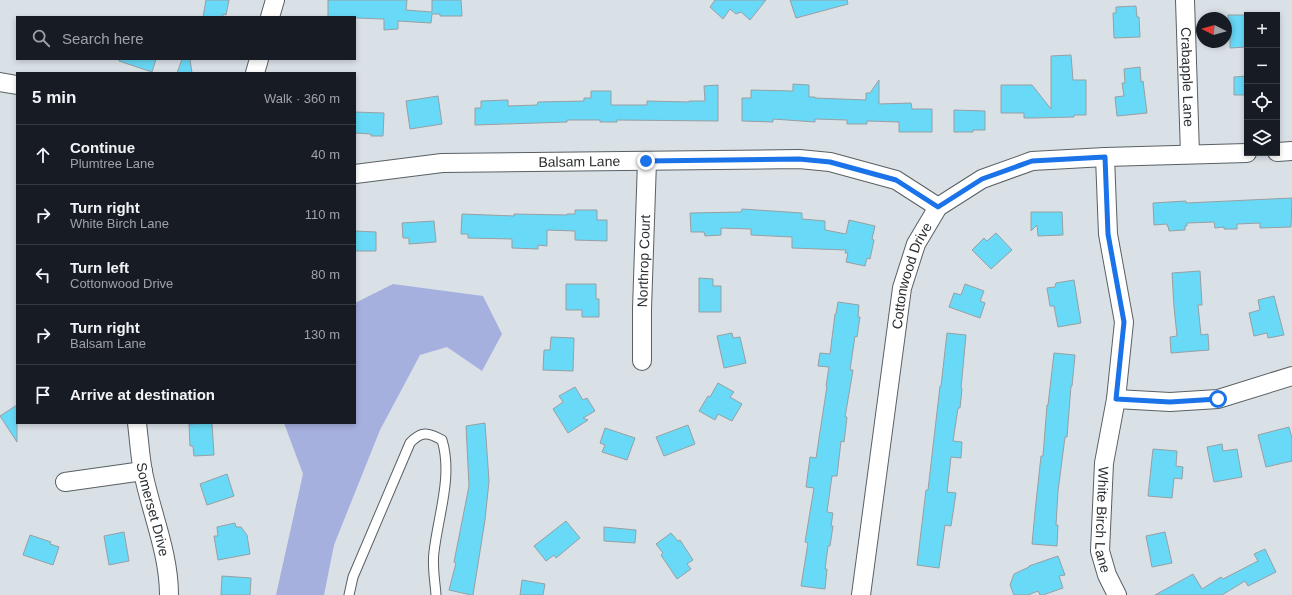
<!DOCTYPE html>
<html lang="en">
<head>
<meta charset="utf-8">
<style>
	body { margin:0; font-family:Arial,sans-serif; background:#20242c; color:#f1f3f6 }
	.controls { position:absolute; right:12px; top:12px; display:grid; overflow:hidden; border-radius:0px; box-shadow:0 2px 6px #0003 }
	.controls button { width:36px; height:36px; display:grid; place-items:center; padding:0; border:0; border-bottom:1px solid #363941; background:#171b24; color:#f1f3f6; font:20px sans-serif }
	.compass { position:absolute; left:1196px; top:12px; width:36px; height:36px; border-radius:50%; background:#171b24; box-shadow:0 2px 6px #0003; rotate:276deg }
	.stop { position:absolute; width:12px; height:12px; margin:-9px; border:3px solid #1a73e8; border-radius:50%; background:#fff }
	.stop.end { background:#1a73e8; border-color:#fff; box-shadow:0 1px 4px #0008 }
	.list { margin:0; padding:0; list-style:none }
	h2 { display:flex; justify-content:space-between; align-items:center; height:52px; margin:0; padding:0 16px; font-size:17px }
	h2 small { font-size:13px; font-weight:400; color:#9ea1a6 }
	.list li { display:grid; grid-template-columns:26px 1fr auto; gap:12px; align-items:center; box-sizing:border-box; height:60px; padding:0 16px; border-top:1px solid #363941 }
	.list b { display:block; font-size:15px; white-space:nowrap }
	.list p { margin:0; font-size:13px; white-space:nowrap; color:#9ea1a6 }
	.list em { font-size:13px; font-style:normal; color:#9ea1a6 }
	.icon { flex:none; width:22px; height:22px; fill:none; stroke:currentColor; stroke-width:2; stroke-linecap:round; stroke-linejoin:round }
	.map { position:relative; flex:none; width:1292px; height:595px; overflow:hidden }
	.search { position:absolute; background:#171b24; box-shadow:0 2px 6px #0003; left:16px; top:16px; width:340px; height:44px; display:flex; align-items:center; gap:10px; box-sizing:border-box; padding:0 14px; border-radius:0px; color:#9ea1a6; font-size:15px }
	.panel { position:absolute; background:#171b24; box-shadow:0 2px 6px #0003; left:16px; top:72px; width:340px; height:352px; border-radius:0px }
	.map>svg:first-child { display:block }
</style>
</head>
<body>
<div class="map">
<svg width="1292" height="595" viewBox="0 0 1292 595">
	<rect width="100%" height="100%" fill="#d9e0e6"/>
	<!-- green -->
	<path fill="#a6b0de" d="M393,284L483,296L502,334L482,371L447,347L420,355L380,430L334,545L324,595H276L303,474L284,423H355V303Z"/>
	<!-- building -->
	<path fill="#69d9f8" stroke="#97a0a3" d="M206,0H229L226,15L223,14V17H203Z
		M328,0H407L406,10L432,12V0H461L462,16H440V14H432L431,23L398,21V29L384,30V19L328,17Z
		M715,0H766L750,20L741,12L736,14L730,9L723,19L710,7Z
		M790,0H847L848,4L796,18Z
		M1136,6L1137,17H1139L1140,37L1114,38L1113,13H1116V7Z
		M1228,15H1247V47L1230,48V35H1228Z
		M1071,55L1073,80H1086V115H1074V117L1033,118H1024V113H1001V85H1032L1051,109V56Z
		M119,59H156L152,72L119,61Z
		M182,59H190L192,73H177Z
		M1140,67L1141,82L1143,81L1147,113L1117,116L1115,97L1124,96L1122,83H1125L1124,69Z
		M1247,76V95H1234V77Z
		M879,80V104L911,103L912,109H932V132H899V122L867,121V124H847V120L815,119V122L773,119V122L742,121V98H751V90L793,91V84L809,85V97H815V98L866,100V93H870Z
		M718,85V121L617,120V122H600V120H567V122L475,125V108H481V101L508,100V106L537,105L538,102L584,101V98H591V91H611V105H647V101L689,102V101H705L704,86Z
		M438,96L442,124L410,129L406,101Z
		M954,110L985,111V130H973V132H954Z
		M355,112L384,113L383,136H371V134L355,133Z
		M1292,198L1291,227L1260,228V223L1237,224V229H1224V227L1215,228L1214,222L1187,223V226H1185V230L1169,231L1168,226H1167V224L1154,225L1153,203L1186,201V203Z
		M742,209L802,213V219L825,221V230L846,234L849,220L875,226L872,239L874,240L870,259L867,258L865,266L846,262L848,253H845L846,250L792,248V237L751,235V229L721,228V235L705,236L704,232H691L690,213L741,212Z
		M575,210H597V220H607V241L575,240V231L547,230V246L538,245V249L512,248V239L468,238V234H461L462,214L514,216V214L567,215V214H575Z
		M1031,212H1062L1063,235L1038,236L1037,225L1031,231Z
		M434,221L436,242L409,244V238H403L402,223Z
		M355,231L376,232V251H355Z
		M996,233L1012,250L991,269L972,250L984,238L987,241Z
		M1200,271L1202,305H1198L1201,335L1208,334L1209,350L1171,353L1170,337L1177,336L1174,307L1172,273Z
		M699,278L713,279V286H721V312H699Z
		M1074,280L1081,323L1058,327L1054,306H1050L1047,288L1055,287L1056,283Z
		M566,284H596V299H599V317H582V310H566Z
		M965,284L984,291L980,301L985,303L980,318L949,307L954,293L961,295Z
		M1274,296L1284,335L1268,338L1267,333L1254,336L1249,313L1260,310L1258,300Z
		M838,302L859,305L858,317H860L857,337L855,336L850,370H853L845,417H847L844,442L841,441L837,476H832L827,512L833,513L831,526H833L830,546H828L825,569H827L825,589L801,586L808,543L805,542L814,488L806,487L810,457L816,458L827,386H826L829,367L818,366L820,353L830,354L835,314H836Z
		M732,333L733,338L740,337L746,363L724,368L717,336Z
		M947,333L966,335L961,388L962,389L960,408H958L953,441L962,442L961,458L951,457L947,492L956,493L951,526L945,525L939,568L917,565L926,490H928L940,386H941Z
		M551,337L574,338L573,371L543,370L544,350H550Z
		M1054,353L1075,355L1072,386H1071L1067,437H1065L1058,491L1056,525H1058L1057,546L1032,544L1035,512L1041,456H1043L1047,405H1048Z
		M718,383L734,392L730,397L742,404L732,421L718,414L715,420L699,411L708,396L710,397Z
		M575,387L583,400L587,398L595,411L583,418L588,420L568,433L553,409L563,402L559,396Z
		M17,405V442L0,416Z
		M212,423L214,455L194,456L193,446H190L189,424Z
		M485,423L489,481L485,520L473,595H471L449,590L456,563L454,562L469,486L466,426Z
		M688,425L695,444L664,456L656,437Z
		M1289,427L1292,438V461L1266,467L1258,435Z
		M605,428L635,438L627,460L602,452L605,445L600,443Z
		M1222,444L1223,451L1237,449L1242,477L1214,482L1207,447Z
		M1153,449L1177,451L1176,466L1183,467L1182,479L1174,478L1172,498L1148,496Z
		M227,474L234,496L207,505L200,484Z
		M566,521L580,538L556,558L554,555L546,561L534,546Z
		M235,523L236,527H241L247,535L250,554L218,560L214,536H218L217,527Z
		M604,527L636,530L635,543L604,541Z
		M124,532L129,561L109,565L104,536Z
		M1165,532L1172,563L1152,567L1146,536Z
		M671,533L678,541L680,540L693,560L687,564L691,569L677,579L661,555L663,553L656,544Z
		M30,535L51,542L50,544L59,547L53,565L23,555Z
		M1265,549L1276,572L1248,586L1245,581L1222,595H1155L1193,574L1202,589L1221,577L1223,579L1258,561L1254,554Z
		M1058,556L1065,575L1059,576L1063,588L1043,595H1040L1038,591L1028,595H1014L1010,585L1014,574L1029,567V566Z
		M222,576L251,578L250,595H221Z
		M522,580L545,584L543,595H520Z"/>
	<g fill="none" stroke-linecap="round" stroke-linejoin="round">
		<!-- lane casing -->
		<g stroke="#596064" stroke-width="11">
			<path id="lane" d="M349,595L353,577L410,443C421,431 428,432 442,440C453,476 438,516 434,552C432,566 435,581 436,595"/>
		</g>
		<!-- street casing -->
		<g stroke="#596064" stroke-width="20">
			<g id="street">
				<path id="s1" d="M1185,0L1190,154"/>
				<path d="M270,17L275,0"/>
				<path d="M255,73L259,59"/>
				<path d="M0,82L17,85"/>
				<path d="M1277,152L1292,151"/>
				<path id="s2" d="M1105,157L1108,234L1124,322L1116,399L1104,463L1100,551L1107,575L1117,595"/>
				<path id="s3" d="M355,174L442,163L799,159L830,162L896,180L938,207"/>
				<path id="s4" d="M642,361V309L647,161"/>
				<path d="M1116,399L1170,402L1218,399L1292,376"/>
				<path id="s5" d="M137,423C139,439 140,456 143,472C151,512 169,553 169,595"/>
				<path d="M65,482L143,471"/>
				<path id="s6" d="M861,595L902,288L916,244L938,207L982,179L1032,161L1105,157L1247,153"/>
			</g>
		</g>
		<!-- lane -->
		<use href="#lane" stroke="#fff" stroke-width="9"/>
		<!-- street -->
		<use href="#street" stroke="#fff" stroke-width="18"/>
	</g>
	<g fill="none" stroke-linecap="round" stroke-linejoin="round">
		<!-- route -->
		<path stroke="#1a73e8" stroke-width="5" d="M646,161L799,159L830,162L896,180L938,207L982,179L1032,161L1105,157L1108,234L1124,322L1116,399L1170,402L1218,399"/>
	</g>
	<g text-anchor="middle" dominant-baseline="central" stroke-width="3" stroke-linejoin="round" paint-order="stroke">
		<!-- street labels -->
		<g font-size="14" fill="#2c2e30" stroke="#fff">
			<text stroke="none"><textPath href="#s1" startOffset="77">Crabapple Lane</textPath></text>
			<text stroke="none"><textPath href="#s3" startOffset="225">Balsam Lane</textPath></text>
			<text stroke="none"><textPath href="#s4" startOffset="100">Northrop Court</textPath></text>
			<text stroke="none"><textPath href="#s6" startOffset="324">Cottonwood Drive</textPath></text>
			<text stroke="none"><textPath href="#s5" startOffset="88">Somerset Drive</textPath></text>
			<text stroke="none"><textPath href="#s2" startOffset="366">White Birch Lane</textPath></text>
		</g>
	</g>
</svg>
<div class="controls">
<button>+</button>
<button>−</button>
<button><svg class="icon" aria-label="locate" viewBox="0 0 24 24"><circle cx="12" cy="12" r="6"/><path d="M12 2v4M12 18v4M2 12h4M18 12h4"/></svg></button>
<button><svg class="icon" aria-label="layers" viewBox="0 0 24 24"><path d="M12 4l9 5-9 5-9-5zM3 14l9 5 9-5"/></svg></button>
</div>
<svg class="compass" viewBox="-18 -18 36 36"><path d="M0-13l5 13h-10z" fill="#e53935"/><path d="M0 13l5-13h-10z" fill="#9ea1a6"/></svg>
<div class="stop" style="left:1218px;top:399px"></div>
<div class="stop end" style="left:646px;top:161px"></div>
<div class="search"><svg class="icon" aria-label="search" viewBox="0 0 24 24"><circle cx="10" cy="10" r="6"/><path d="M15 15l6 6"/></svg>Search here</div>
<section class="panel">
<h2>5 min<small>Walk · 360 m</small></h2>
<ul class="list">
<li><svg class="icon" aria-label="ahead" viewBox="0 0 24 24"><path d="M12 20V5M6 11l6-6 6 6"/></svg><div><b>Continue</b><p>Plumtree Lane</p></div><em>40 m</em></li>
<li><svg class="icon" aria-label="right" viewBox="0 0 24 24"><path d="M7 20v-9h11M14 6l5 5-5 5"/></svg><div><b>Turn right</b><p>White Birch Lane</p></div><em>110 m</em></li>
<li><svg class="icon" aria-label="left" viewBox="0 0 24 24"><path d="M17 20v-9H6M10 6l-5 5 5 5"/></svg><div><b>Turn left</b><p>Cottonwood Drive</p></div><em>80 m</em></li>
<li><svg class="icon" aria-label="right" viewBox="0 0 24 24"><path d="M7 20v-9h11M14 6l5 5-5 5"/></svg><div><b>Turn right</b><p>Balsam Lane</p></div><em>130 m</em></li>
<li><svg class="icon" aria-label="arrive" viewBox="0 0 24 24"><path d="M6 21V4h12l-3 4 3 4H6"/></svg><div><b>Arrive at destination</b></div></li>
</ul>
</section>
</div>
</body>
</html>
